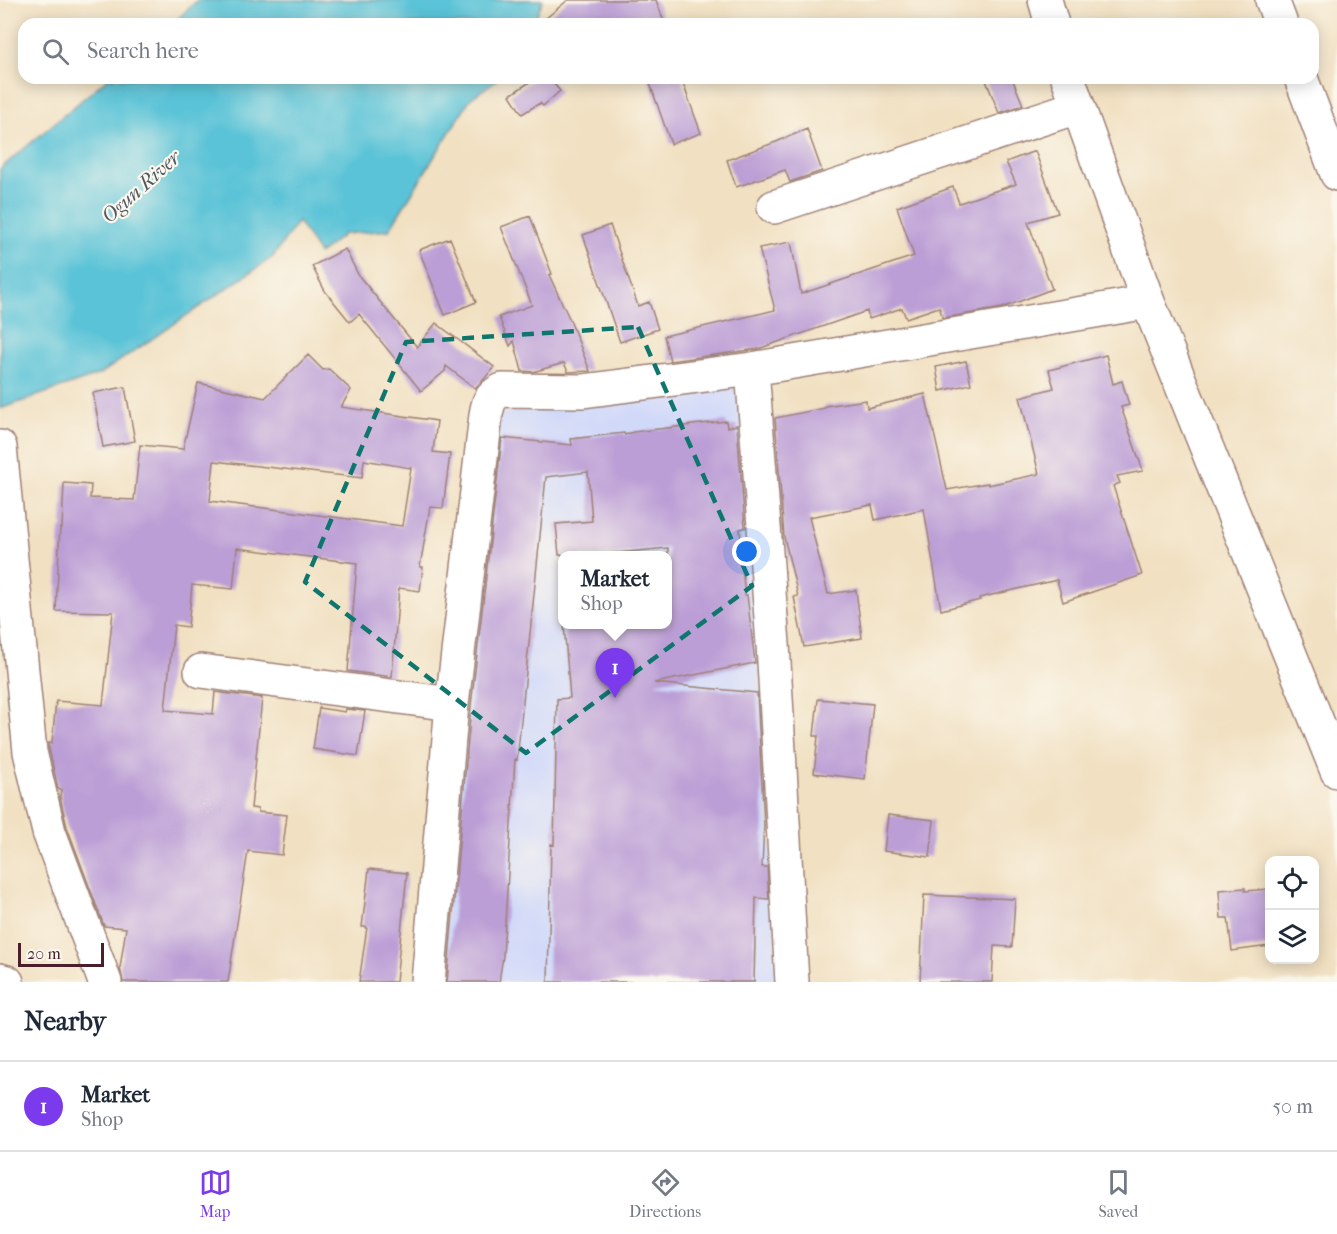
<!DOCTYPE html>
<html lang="en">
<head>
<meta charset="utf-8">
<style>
	body { margin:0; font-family:"IM FELL French Canon",serif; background:#f2f2f3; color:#1f2937 }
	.controls { position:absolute; right:18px; bottom:18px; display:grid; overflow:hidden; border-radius:12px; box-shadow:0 3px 15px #0003 }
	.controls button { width:54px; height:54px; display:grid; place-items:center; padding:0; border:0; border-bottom:2px solid #e0e1e3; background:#fff; color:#1f2937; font:30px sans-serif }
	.scale { position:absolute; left:18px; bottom:15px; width:86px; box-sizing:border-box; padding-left:6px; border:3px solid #4a1f2b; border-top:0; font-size:16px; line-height:21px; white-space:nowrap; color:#4a1f2b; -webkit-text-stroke:4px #fbf7ec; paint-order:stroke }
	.you { position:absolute; left:747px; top:552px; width:21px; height:21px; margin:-15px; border:4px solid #fff; border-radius:50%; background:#1a73e8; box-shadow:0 0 0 9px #1a73e833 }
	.badge { display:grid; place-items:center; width:39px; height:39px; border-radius:50%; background:#7c3aed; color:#fff; font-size:20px; font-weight:700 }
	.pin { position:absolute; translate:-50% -50px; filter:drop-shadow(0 2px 3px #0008) }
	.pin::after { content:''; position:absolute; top:32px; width:21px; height:18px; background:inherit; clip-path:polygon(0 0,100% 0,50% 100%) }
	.popup { position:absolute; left:558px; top:551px; width:114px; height:78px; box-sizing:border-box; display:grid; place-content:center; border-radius:12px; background:#fff; filter:drop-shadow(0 2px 4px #0005); font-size:20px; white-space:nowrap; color:#747a83 }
	.popup b { font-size:22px; color:#1f2937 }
	.popup::after { content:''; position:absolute; left:50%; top:100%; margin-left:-12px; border:12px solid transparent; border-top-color:#fff }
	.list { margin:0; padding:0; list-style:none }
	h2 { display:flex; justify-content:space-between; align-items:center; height:78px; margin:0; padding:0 24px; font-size:26px }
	h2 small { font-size:20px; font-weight:400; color:#747a83 }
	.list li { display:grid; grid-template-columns:39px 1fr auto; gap:18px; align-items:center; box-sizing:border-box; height:90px; padding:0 24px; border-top:2px solid #e0e1e3 }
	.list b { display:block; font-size:22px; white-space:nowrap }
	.list p { margin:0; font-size:20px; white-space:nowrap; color:#747a83 }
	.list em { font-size:20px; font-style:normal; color:#747a83 }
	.icon { flex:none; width:33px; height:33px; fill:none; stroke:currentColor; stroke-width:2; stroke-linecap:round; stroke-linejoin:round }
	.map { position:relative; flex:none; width:1337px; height:982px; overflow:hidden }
	.search { position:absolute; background:#fff; box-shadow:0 3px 15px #0003; left:18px; right:18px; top:18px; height:66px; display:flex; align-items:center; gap:15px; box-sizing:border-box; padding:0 21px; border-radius:18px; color:#747a83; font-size:22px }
	.sheet { height:168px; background:#fff }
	nav { display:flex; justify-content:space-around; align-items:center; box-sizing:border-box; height:84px; border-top:2px solid #e0e1e3; background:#fff; font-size:16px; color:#747a83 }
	nav a { display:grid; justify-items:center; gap:3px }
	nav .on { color:#7c3aed }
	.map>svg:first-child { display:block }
</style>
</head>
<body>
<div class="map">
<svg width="1337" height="982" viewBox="0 0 1337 982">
	<rect width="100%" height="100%" fill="#fbf7ec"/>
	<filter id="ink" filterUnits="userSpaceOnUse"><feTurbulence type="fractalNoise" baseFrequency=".0167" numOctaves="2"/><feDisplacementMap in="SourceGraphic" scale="12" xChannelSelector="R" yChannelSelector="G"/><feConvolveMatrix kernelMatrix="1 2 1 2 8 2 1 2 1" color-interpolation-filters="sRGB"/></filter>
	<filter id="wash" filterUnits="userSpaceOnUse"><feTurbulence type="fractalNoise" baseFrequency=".008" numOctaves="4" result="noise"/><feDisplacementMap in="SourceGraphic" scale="24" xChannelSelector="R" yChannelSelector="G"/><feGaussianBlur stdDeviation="1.35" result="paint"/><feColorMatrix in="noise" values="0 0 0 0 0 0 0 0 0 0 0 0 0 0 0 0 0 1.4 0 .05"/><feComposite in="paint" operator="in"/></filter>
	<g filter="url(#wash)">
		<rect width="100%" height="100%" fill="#f1e0c1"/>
		<!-- built -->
		<path fill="#d1d9f9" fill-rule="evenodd" d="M742,375L779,982H440L496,414ZM562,556H668V624H562Z"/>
		<!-- water -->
		<path fill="#5ac3d7" stroke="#527181" stroke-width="1.5" d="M198,0H543L533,24H172Z
			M108,78H499L470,99L389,230L344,234L319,254L298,221L273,257L100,374L0,409V169Z"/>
		<g id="blocks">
			<!-- building -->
			<path fill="#bb9ed6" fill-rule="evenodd" d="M568,0H656L665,24H539Z
				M536,78H549L560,91L543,106L540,103L522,114L510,95Z
				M648,78H681L701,133L671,144Z
				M985,78H1012L1023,105L999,113Z
				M807,129L822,171L790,182L785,170L736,187L727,160L776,142Z
				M1035,151L1058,213L1028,222L1052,289L1002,308L943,318L939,307L906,318L902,308L869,319L867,311L758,349L670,361L664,336L775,310L759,248L791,242L801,294L914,256L897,207L953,187L959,203L1016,184L1006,162Z
				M530,216L552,274L549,275L570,320L590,371L568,372L564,363L533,372L522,371L514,341L510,346L499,317L532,305L501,227Z
				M610,225L638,306L649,302L658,329L620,342L583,235Z
				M450,238L476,302L445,315L419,250Z
				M345,249L359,276L417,347L436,323L494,367L486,377L475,388L446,366L445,371L421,391L359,314L350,322L325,291L312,266Z
				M308,355L323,370L329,369L351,390L341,407L437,421L433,452L450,454L443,508L430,507L420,567H423L420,591L399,588L392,677L348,671L357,563L237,548L233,589L192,585L188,627L174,625L165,710L213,714L215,692L262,698L251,808L258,809V812L287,815L282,855L248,851L228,982H123L120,968L126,928L104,926L67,827L60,797L61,790L58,789L49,749L48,743H52L56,701L103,705L113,612L56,611L60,528H62L64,483L91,485L90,498L134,500L140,445L183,449L198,383L265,398ZM364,460L411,468L402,526L210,501L214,461L362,478Z
				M1106,355L1113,384L1122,381L1129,405L1121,407L1143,471L1117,476L1120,483L1113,486L1142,575L1063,602L1057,580L979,598L980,600L941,610L924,509L875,520L872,505L809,517L828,594L856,590L862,638L804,647L794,597L798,596L784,537L775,418L825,408V406L866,400L867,408L925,394L947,490L988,483V485L1039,474L1020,397L1054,388L1049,370Z
				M966,361L971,384L940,391L936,367Z
				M125,387L135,441L103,447L93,393Z
				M726,421L727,427L737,425L745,528L740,529L741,541H739L745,595H747L755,663L654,683L757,693L764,825L762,867H767L769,899L756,898L754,982H548L551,844L554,845L557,699L570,698L564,624H668V548L597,555H559L556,524L592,521L588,472L546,477L517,760L515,759L503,956L499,982H447L471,706L502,438L572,445L571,439L624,433L625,435L633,432Z
				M818,699L873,704L865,779L814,773L818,736H814Z
				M319,708L345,712L346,709L365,711L358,756L313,749Z
				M888,815L934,820L930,857L884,851Z
				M369,869L407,873L396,982H359L367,927H362Z
				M1245,888V891L1269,889V946L1232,951L1228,918H1221L1219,890Z
				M924,895L1015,899L1012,947L994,946L992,982H920Z"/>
		</g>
	</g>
	<g filter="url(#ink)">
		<use href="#blocks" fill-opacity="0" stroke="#9e8076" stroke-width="1.5"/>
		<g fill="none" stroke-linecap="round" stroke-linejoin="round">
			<!-- minor casing -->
			<g stroke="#9e8076" stroke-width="36">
				<path id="minor" d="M1045,0L1052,24
					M1068,78L1148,302L1337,771
					M774,207L1077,107
					M752,369L773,644L792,982
					M0,447L30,752L49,832L105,982
					M201,671L452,704
					M0,980L7,982
					M428,982L452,704L486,415C488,402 490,396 502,390L583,391L752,369L1148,302"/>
			</g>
			<!-- highway casing -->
			<g stroke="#9e8076" stroke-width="36">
				<path id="highway" d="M1272,0L1281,24
					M1301,78L1337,174"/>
			</g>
			<!-- minor -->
			<use href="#minor" stroke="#fff" stroke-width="33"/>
			<!-- highway -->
			<use href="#highway" stroke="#fff" stroke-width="33"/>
		</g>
	</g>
	<!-- marked area -->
	<path fill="none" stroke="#0f766e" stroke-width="4.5" stroke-dasharray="12 8" stroke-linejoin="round" d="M638,327L752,586L526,753L305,582L406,342Z"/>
	<g text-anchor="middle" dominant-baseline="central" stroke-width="4.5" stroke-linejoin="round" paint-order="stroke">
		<!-- water labels -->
		<g font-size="20" font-style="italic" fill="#505867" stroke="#fbf7ec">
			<text transform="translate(141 187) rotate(-42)">Ogun River</text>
		</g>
	</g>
</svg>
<div class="controls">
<button><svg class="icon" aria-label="locate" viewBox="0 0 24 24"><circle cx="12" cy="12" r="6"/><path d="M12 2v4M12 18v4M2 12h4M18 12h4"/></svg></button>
<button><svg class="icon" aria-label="layers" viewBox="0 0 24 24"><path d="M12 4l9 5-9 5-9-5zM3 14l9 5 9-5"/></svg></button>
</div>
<div class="scale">20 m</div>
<div class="you"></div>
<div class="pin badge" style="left:615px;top:698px">1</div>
<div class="popup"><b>Market</b>Shop</div>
<div class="search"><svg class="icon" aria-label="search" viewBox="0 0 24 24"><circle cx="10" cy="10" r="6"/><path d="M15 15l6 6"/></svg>Search here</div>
</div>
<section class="sheet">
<h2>Nearby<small></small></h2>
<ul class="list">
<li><span class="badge">1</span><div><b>Market</b><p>Shop</p></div><em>50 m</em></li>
</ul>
</section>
<nav>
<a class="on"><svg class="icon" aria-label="map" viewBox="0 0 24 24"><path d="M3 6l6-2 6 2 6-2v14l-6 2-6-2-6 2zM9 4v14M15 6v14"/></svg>Map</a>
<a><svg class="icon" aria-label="directions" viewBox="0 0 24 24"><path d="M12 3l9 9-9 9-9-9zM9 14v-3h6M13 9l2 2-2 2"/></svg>Directions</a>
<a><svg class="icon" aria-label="saved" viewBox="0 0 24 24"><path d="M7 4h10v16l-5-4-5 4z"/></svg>Saved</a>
</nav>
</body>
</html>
